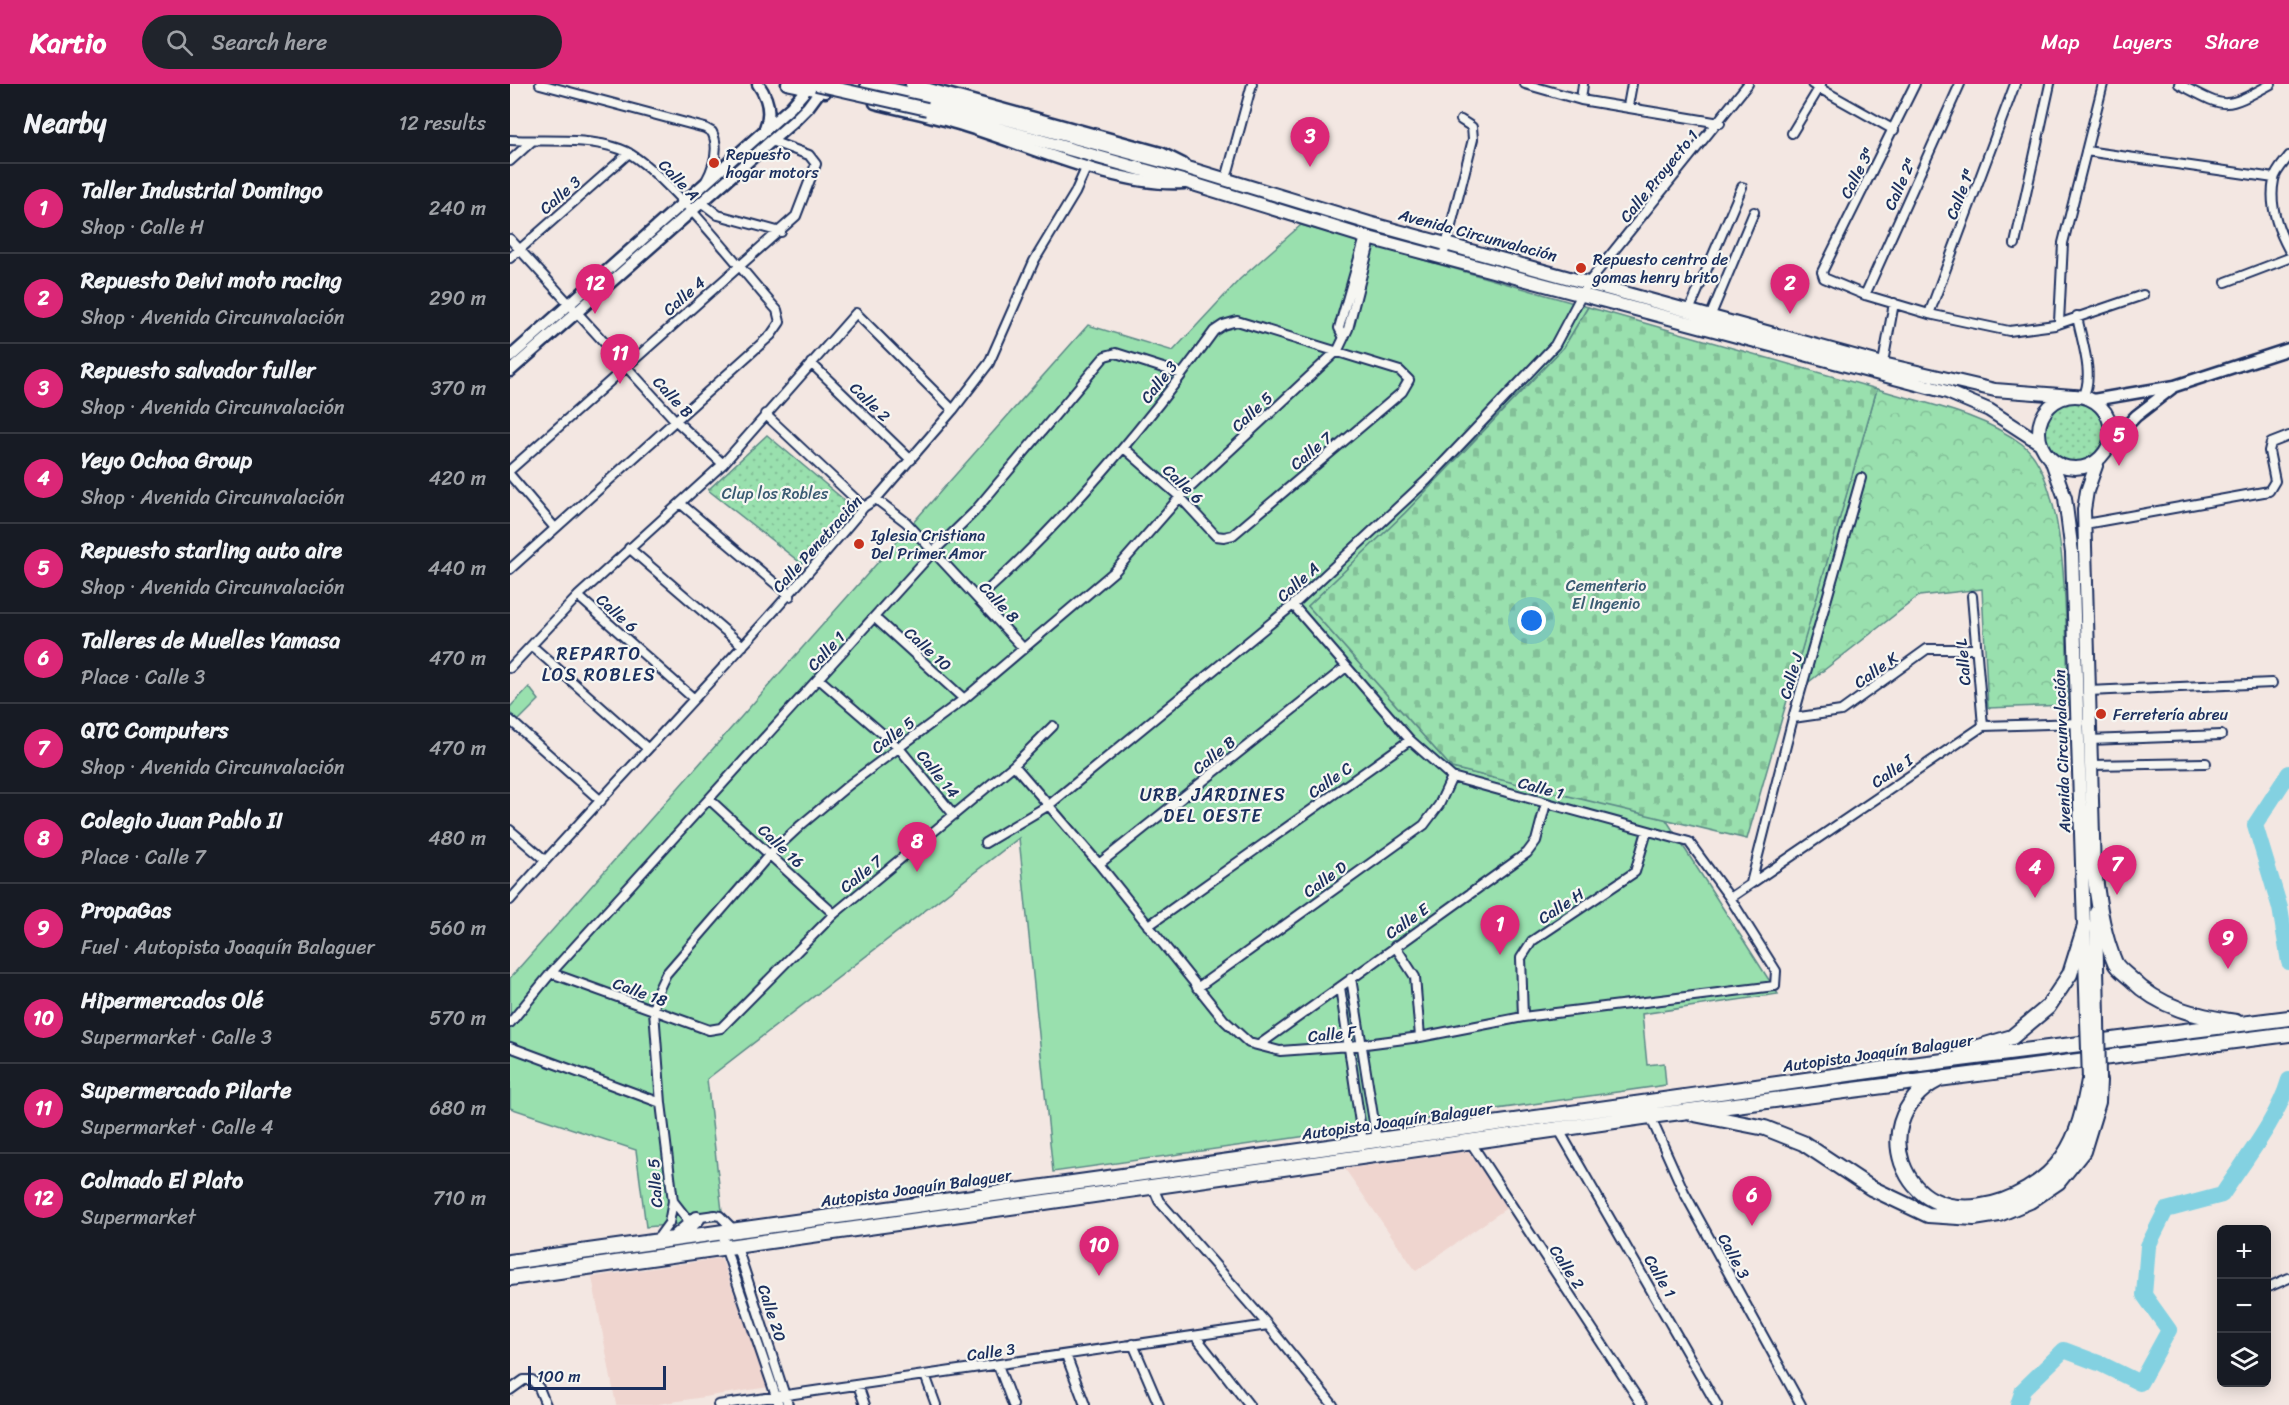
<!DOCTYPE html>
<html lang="en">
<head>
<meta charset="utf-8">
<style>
	body { margin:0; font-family:Sriracha,sans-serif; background:#20242c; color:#f1f3f6 }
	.controls { position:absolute; right:18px; bottom:18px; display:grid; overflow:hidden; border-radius:9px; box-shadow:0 3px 15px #0003 }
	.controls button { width:54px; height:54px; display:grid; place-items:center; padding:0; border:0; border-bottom:2px solid #363941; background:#171b24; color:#f1f3f6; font:30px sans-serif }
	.scale { position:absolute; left:18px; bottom:15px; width:138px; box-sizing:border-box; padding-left:6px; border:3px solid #1b2f5e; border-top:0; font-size:16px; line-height:21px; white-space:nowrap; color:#1b2f5e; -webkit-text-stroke:4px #f6f6f2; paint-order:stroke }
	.you { position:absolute; left:1022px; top:537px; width:21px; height:21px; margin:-15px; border:4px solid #fff; border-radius:50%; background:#1a73e8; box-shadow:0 0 0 9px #1a73e833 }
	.badge { display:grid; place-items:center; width:39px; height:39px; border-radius:50%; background:#db2777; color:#fff; font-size:20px; font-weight:700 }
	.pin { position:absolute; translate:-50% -50px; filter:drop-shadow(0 2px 3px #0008) }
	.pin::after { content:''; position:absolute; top:32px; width:21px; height:18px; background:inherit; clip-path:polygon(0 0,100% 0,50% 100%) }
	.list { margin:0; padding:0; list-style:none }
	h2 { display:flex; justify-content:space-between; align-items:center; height:78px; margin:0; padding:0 24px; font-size:26px }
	h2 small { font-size:20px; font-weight:400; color:#9ea1a6 }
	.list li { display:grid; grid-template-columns:39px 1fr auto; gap:18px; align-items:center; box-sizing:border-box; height:90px; padding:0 24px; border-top:2px solid #363941 }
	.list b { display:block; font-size:22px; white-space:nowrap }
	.list p { margin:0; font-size:20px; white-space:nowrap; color:#9ea1a6 }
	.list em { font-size:20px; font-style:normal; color:#9ea1a6 }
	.icon { flex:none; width:33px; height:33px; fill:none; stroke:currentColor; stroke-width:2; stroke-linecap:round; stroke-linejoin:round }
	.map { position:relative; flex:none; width:1779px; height:1321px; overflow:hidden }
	header { display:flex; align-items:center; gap:36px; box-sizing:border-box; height:84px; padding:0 30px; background:#db2777; color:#fff }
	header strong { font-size:28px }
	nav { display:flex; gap:33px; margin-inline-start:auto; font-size:21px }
	.search { width:420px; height:54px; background:#20242c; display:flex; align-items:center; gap:15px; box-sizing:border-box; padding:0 21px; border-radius:33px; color:#9ea1a6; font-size:22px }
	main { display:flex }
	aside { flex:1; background:#171b24 }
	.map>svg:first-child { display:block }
</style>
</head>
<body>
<header>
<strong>Kartio</strong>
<div class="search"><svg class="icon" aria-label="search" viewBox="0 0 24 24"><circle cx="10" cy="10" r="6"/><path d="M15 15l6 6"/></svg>Search here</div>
<nav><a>Map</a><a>Layers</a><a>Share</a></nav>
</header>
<main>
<aside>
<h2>Nearby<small>12 results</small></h2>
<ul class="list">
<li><span class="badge">1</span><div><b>Taller Industrial Domingo</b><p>Shop · Calle H</p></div><em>240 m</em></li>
<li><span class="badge">2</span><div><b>Repuesto Deivi moto racing</b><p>Shop · Avenida Circunvalación</p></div><em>290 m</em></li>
<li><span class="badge">3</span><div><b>Repuesto salvador fuller</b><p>Shop · Avenida Circunvalación</p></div><em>370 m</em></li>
<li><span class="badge">4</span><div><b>Yeyo Ochoa Group</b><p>Shop · Avenida Circunvalación</p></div><em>420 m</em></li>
<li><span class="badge">5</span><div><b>Repuesto starling auto aire</b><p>Shop · Avenida Circunvalación</p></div><em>440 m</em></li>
<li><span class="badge">6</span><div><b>Talleres de Muelles Yamasa</b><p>Place · Calle 3</p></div><em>470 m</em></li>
<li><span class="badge">7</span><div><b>QTC Computers</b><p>Shop · Avenida Circunvalación</p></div><em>470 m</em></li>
<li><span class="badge">8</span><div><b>Colegio Juan Pablo II</b><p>Place · Calle 7</p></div><em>480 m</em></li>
<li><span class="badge">9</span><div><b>PropaGas</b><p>Fuel · Autopista Joaquín Balaguer</p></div><em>560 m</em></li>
<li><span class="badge">10</span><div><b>Hipermercados Olé</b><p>Supermarket · Calle 3</p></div><em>570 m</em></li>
<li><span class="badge">11</span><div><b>Supermercado Pilarte</b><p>Supermarket · Calle 4</p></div><em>680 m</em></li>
<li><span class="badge">12</span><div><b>Colmado El Plato</b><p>Supermarket</p></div><em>710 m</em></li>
</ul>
</aside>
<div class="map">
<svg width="1779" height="1321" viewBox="0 0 1779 1321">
	<defs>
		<pattern id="forest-crowns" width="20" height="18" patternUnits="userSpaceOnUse" patternTransform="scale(1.5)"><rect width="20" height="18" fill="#99e0ae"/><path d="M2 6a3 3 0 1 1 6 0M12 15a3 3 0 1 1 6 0" fill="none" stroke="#83c098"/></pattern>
		<pattern id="cemetery-stones" width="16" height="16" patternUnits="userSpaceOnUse" patternTransform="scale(1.5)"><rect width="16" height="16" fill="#99e0ae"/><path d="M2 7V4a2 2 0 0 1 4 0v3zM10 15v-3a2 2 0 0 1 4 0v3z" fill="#83c098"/></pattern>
		<pattern id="park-dots" width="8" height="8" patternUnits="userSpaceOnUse" patternTransform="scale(1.5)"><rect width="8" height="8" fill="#99e0ae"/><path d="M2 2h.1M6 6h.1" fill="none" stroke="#83c098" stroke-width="1.8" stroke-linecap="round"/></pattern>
	</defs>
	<rect width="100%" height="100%" fill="#f3e7e2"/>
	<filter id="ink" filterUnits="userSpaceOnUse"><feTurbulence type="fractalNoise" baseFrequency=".0167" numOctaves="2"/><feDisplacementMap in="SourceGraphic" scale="12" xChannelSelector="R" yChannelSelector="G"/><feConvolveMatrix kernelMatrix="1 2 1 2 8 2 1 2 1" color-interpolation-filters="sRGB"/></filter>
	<g filter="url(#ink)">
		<!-- built -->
		<path fill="#efd5cf" d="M958,1067L998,1123L906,1187L835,1085Z
			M211,1174L259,1303L142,1321H106L82,1193Z"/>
		<!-- grass -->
		<path fill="#99e0ae" stroke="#5a8886" stroke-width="1.5" d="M791,141L1078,223L1054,263L895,429L798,522L942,684L1155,734L1268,910L1132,930L1137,981L1154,979L1156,1001L543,1088L509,754L197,995L213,1136L136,1143L126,1066L0,1024V894L578,241L663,267L730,195Z
			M19,603L29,616L8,637L0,629V623Z"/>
		<!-- forest -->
		<path fill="url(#forest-crowns)" stroke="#5a8886" stroke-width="1.5" d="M1367,305C1416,320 1470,329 1512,360C1561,397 1556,561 1558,621L1478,624L1472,505L1409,512L1277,615Z"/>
		<!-- cemetery -->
		<path fill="url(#cemetery-stones)" stroke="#5a8886" stroke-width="1.5" d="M1078,223L1367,305L1237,755L942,684L798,522L895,429L1054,263Z"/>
		<!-- park -->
		<path fill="url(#park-dots)" stroke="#5a8886" stroke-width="1.5" d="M1534 348a31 31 0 1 1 62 0a31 31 0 1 1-62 0Z
			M257,351L345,425L292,480L198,406Z"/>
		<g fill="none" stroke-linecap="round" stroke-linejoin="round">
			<!-- river -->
			<path stroke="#83d1e1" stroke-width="16" d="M1779,689L1745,741L1770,824L1779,878
				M1508,1321L1513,1306L1554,1266L1591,1280L1630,1299L1659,1246L1634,1211L1638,1162L1656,1126L1712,1111C1734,1077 1768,1035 1779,996"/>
			<!-- street casing -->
			<g stroke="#1b2f5e" stroke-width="12">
				<path id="street" d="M30,0L195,44L202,48C210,64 204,82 196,97
					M1015,0L1071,16L1210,39
					M1302,0L1384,46
					M1405,0L1312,188L1314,194L1355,211L1419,230L1499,247L1545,241L1633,211
					M1669,0C1717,25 1713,26 1761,0
					M1071,16L1073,0
					M1118,22L1122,0
					M1282,49L1311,1
					M0,56C36,58 76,53 110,65C149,78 235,191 267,226L270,238L261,251L0,485
					M1576,67L1764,94
					M1779,72C1774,79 1765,88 1764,96C1759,120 1768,146 1779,166
					M0,77L22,57
					M716,95L742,0
					M191,118L208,131L271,148
					M0,155L165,336L213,380
					M1505,160L1540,0
					M933,173L963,55L962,43L951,36
					M0,174L119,69
					M1716,198L1779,174
					M1355,211L1450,0
					M1179,227L1232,103
					M1419,230L1505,0
					M1567,232C1571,256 1585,291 1573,313
					M1200,233L1244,128
					M1549,238L1553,159L1593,0
					M833,252L829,244L855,153
					M301,279L401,376
					M1372,284L1384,219
					M255,330L354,423
					M0,386L286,132L306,80L299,71L261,57
					M0,391L45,444
					M366,415L396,438L514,565
					M170,419L280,512
					M1575,440L1759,407L1765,397L1759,367L1761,359L1779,352
					M119,464L233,562
					M68,512L183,614
					M1462,512L1473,642
					M468,515C557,435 634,344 704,247L713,241L727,237L890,287L899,296L892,308L723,451L714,453L706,452L670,413L614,364
					M365,534L454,615
					M22,562L137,664
					M0,584L68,512L213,380L346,229L443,326
					M309,595L389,664L444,731
					M1578,607L1762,599
					M1283,634L1331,627L1417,565H1465
					M0,636L91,717
					M1579,656L1711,651
					M504,681L589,780L714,936L739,959L770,967L840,962L910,953L1013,933L1265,902L1266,887L1220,814L1179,758L942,693L900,656L783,521
					M1580,681L1696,679
					M200,716L324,830
					M0,746L35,776
					M475,759L539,721L783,521L917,396L1045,261L1078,199L1238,0
					M589,780L836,583
					M1241,799L1283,634L1351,394
					M1220,814L1473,642L1570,639
					M0,816C117,684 241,559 354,423L366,415L443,326L479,279L524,177L565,109L577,82
					M638,842L900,656
					M885,862L905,893L910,953
					M41,889L199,946L211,944L324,830L504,681L543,642
					M841,894L867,1057
					M830,903L853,1059
					M687,904L914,741L929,721L942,693
					M1013,933L1011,874L1022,857L1125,788L1137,747
					M0,939L41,889L423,468L464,428L595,272L606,269L672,290
					M749,961L1017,769L1026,757L1036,719
					M0,963L151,1019
					M1140,1032L1174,1108L1291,1321
					M1049,1046L1207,1321
					M961,1059L1132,1321
					M643,1103L649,1117L758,1241L823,1321
					M163,1117L177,1135L205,1131L210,1132L223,1145
					M212,1147L215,1163L269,1321
					M146,1157L159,1139L163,1117L151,1019L144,927L146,911L156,890L260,770L291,741L340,700L454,615L605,487L670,413L828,266L838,245L861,155
					M226,1160L278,1321
					M1756,1204L1779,1194
					M686,1253L739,1321
					M623,1260L649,1321
					M556,1271L575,1321
					M488,1281L503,1321
					M415,1291L426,1321
					M348,1301L355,1321
					M0,1306L14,1296H22L29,1304L36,1321
					M208,1321L758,1241"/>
			</g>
			<!-- secondary casing -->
			<g stroke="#1b2f5e" stroke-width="15">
				<path id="secondary" d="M248,0C258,14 262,28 255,44
					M277,0L315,8
					M401,0L651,69L673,80
					M365,19C392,26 419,31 445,39C512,58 607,104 674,99
					M0,273L281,23L301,0
					M0,287L285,36L298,23L315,0
					M1583,316L1665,302L1779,265
					M1600,359L1626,332L1662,304"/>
			</g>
			<!-- primary casing -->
			<g stroke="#1b2f5e" stroke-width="16">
				<path id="primary" d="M357,0L420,14L681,85L859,139L1373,280L1485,306L1563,312
					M417,25L680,99L855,153L1437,308L1479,326L1530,359
					M1529 348a36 36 0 1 1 72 0a36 36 0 1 1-72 0Z
					M1541,375L1555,414L1562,469L1577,936
					M1584,789L1574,426L1577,407L1588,376
					M1586,828L1588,936"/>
			</g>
			<!-- highway casing -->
			<g stroke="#1b2f5e" stroke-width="18">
				<path id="highway" d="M1583,780C1588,813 1591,847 1605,879C1608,885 1616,890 1621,895C1650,924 1687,932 1726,938
					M1452,968L1502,953L1538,923L1560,890L1575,842
					M1428,996C1410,1005 1397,1020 1391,1039C1387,1052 1388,1067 1392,1079C1419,1153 1518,1123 1553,1073C1569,1050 1574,1024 1579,996
					M1184,1030L1255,1044L1293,1059L1361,1104L1418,1131L1464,1134L1489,1130L1520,1117L1548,1098L1573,1067L1588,1018L1589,996
					M166,1153L187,1135
					M0,1178L1402,981L1779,934
					M0,1194L1140,1032L1779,950"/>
			</g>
			<!-- street -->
			<use href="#street" stroke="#f6f6f2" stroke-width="8"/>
			<!-- secondary -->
			<use href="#secondary" stroke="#f6f6f2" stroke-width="10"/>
			<!-- primary -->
			<use href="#primary" stroke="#f6f6f2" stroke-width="12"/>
			<!-- highway -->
			<use href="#highway" stroke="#f6f6f2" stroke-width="14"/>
			<!-- primary-bridge casing -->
			<g stroke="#1b2f5e" stroke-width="16" stroke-linecap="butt">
				<path id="primary-bridge" d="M306,0L417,25
					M1577,936L1579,996
					M1588,936L1589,996"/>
			</g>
			<!-- primary-bridge -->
			<use href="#primary-bridge" stroke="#f6f6f2" stroke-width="12"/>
		</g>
	</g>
	<!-- markers -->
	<g fill="#c8321e" stroke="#f6f6f2" stroke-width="2">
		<circle cx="204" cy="79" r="6"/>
		<circle cx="1071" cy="184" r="6"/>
		<circle cx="349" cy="460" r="6"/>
		<circle cx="1591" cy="630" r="6"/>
	</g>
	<g text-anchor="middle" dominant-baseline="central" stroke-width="4.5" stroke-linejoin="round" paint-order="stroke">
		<!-- poi labels -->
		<g font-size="16" fill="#1b2f5e" stroke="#f6f6f2" text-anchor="start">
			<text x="216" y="70">Repuesto<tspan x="216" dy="18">hogar motors</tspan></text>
			<text x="1083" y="175">Repuesto centro de<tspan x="1083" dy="18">gomas henry brito</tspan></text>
			<text x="361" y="451">Iglesia Cristiana<tspan x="361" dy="18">Del Primer Amor</tspan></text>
			<text x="1603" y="630">Ferretería abreu</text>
		</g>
		<!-- street labels -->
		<g font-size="16" fill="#1b2f5e" stroke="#f6f6f2">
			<text transform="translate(1347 89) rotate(-63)">Calle 3ª</text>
			<text transform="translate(1149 92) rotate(-51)">Calle Proyecto 1</text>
			<text transform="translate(169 96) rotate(46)">Calle A</text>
			<text transform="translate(1390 100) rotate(-66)">Calle 2ª</text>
			<text transform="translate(1450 110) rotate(-69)">Calle 1ª</text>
			<text transform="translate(50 111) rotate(-41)">Calle 3</text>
			<text transform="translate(968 151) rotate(15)">Avenida Circunvalación</text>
			<text transform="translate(174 212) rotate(-41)">Calle 4</text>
			<text transform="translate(649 298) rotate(-52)">Calle 3</text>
			<text transform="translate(163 313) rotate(47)">Calle B</text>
			<text transform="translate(360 318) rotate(44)">Calle 2</text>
			<text transform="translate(742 328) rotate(-43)">Calle 5</text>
			<text transform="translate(801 367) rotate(-40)">Calle 7</text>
			<text transform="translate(673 400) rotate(44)">Calle 6</text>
			<text transform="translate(307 460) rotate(-48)">Calle Penetración</text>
			<text transform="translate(788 498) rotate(-42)">Calle A</text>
			<text transform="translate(489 518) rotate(47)">Calle 8</text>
			<text transform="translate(107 529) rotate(42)">Calle 6</text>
			<text transform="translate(418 565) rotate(42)">Calle 10</text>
			<text transform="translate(316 567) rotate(-47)">Calle 1</text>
			<text transform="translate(1453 578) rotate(-95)">Calle L</text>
			<text transform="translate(1366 586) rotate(-35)">Calle K</text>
			<text transform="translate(1281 592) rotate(-74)">Calle J</text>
			<text transform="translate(383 651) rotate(-37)">Calle 5</text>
			<text transform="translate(1552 667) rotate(-92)">Avenida Circunvalación</text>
			<text transform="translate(704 671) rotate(-39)">Calle B</text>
			<text transform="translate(1382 687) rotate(-34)">Calle I</text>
			<text transform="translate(428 690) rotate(51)">Calle 14</text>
			<text transform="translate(820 696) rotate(-35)">Calle C</text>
			<text transform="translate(1031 704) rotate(15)">Calle 1</text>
			<text transform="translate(271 762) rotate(43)">Calle 16</text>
			<text transform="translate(351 790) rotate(-39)">Calle 7</text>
			<text transform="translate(815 795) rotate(-36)">Calle D</text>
			<text transform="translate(1051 822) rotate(-33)">Calle H</text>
			<text transform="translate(897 837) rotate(-35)">Calle E</text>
			<text transform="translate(130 908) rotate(20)">Calle 18</text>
			<text transform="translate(822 950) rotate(-6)">Calle F</text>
			<text transform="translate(1368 969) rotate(-8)">Autopista Joaquín Balaguer</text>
			<text transform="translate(887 1037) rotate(-8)">Autopista Joaquín Balaguer</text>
			<text transform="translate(145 1099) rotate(-94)">Calle 5</text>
			<text transform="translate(406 1104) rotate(-8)">Autopista Joaquín Balaguer</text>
			<text transform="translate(1224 1172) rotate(62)">Calle 3</text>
			<text transform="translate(1057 1183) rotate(57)">Calle 2</text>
			<text transform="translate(1150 1192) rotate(60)">Calle 1</text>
			<text transform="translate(262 1229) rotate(72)">Calle 20</text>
			<text transform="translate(481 1268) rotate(-8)">Calle 3</text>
		</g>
		<!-- park labels -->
		<g font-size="16" fill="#3a5b72" stroke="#f6f6f2">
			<text x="265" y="409">Clup los Robles</text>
			<text x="1096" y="501">Cementerio<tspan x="1096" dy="18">El Ingenio</tspan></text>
		</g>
		<!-- neighbourhood labels -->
		<g font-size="18" letter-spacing="1.5" fill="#1b2f5e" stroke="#f6f6f2">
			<text x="89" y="570">REPARTO<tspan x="89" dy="21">LOS ROBLES</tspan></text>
			<text x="703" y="711">URB. JARDINES<tspan x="703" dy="21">DEL OESTE</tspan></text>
		</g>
	</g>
</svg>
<div class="controls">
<button>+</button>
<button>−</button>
<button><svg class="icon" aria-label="layers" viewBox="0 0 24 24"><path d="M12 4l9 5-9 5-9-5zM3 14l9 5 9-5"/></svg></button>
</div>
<div class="scale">100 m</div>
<div class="you"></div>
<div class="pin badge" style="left:990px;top:871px">1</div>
<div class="pin badge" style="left:1280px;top:230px">2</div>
<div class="pin badge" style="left:800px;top:83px">3</div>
<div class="pin badge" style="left:1525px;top:814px">4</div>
<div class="pin badge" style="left:1609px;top:382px">5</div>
<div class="pin badge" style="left:1242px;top:1142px">6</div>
<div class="pin badge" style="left:1607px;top:811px">7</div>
<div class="pin badge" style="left:407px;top:788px">8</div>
<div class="pin badge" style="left:1718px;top:885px">9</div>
<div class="pin badge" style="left:589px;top:1192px">10</div>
<div class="pin badge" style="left:110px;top:300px">11</div>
<div class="pin badge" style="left:85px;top:230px">12</div>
</div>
</main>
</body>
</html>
